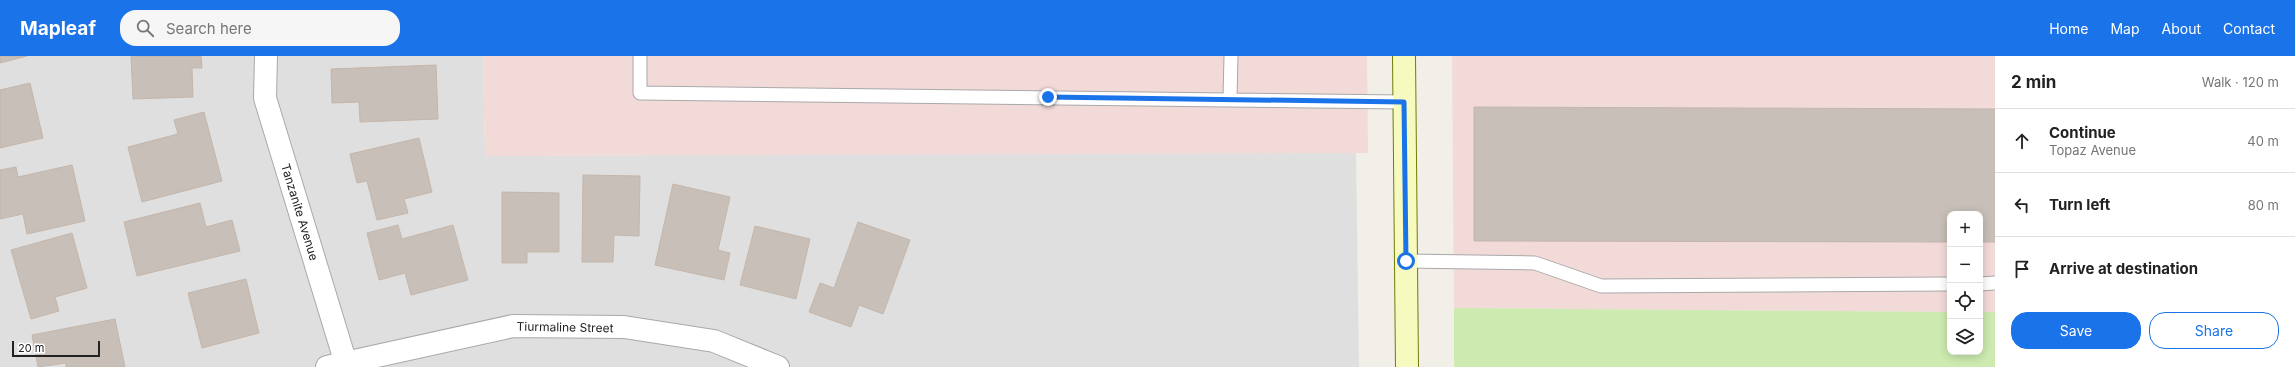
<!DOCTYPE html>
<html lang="en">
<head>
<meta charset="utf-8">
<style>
	body { margin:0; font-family:Inter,sans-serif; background:#f6f6f6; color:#222 }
	.controls { position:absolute; right:12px; bottom:12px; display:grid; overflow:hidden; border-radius:8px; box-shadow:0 2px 10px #0003 }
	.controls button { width:36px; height:36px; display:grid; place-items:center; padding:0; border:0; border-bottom:1px solid #e0e0e0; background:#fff; color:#222; font:20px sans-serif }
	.scale { position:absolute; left:12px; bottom:10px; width:88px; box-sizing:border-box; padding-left:4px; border:2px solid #222; border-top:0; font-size:11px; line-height:14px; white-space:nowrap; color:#222; -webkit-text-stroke:3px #fff; paint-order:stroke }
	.stop { position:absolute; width:12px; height:12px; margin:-9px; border:3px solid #1a73e8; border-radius:50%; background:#fff }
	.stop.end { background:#1a73e8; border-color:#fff; box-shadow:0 1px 4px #0008 }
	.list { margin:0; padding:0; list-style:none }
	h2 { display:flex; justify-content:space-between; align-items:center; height:52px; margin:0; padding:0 16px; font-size:17px }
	h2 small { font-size:13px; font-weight:400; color:#767676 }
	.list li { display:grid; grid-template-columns:26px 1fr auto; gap:12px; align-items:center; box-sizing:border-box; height:64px; padding:0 16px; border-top:1px solid #e0e0e0 }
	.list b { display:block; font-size:15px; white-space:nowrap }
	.list p { margin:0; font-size:13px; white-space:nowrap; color:#767676 }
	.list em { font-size:13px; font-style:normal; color:#767676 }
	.actions { display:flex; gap:8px; padding:12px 16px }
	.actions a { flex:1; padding:9px 0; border:1px solid #1a73e8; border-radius:16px; text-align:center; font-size:14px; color:#1a73e8 }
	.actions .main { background:#1a73e8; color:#fff }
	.icon { flex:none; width:22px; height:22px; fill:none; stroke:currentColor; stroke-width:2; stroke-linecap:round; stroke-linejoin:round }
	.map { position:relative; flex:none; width:1995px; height:311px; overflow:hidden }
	header { display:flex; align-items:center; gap:24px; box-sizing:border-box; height:56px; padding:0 20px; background:#1a73e8; color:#fff }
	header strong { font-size:19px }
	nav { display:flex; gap:22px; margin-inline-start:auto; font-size:14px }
	.search { width:280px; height:36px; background:#f6f6f6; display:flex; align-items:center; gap:10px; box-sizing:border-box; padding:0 14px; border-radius:16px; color:#767676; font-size:15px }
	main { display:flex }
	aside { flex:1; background:#fff }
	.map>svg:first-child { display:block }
</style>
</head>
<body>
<header>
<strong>Mapleaf</strong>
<div class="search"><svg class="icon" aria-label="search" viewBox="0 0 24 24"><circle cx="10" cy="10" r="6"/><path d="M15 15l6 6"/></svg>Search here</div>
<nav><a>Home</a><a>Map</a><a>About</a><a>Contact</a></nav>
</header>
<main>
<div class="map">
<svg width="1995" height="311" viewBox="0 0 1995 311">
	<rect width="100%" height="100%" fill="#f2efe9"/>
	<!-- residential -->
	<path fill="#e0dfdf" d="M0,0H483L485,100L1356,96L1359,311H0Z"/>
	<!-- commercial -->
	<path fill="#f2dad9" d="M483,0H1367L1368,97L485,100Z
		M1452,0H1995V256H1980V158H1950V256L1454,252Z"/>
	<!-- grass -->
	<path fill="#cdebb0" d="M1454,252L1950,256V296H1980V256H1995V311H1454Z"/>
	<!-- building -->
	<path fill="#c7bfb8" stroke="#c4b6ab" d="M0,0H27L0,7Z
		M131,0H201L202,12H192L193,41L133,43Z
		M436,9L438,63L360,66L359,46L332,47L331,13Z
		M30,27L43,82L0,92V34Z
		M1474,51L1995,53V186H1980V158H1950V186L1474,185Z
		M204,56L222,125L142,146L128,91L178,78L174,64Z
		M419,82L432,136L404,143L408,157L377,164L367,125L357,127L350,98Z
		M72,109L85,165L27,178L23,158L0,163V114L16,111L18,121Z
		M583,119L640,120L639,180L614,179L613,206H582Z
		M673,128L730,141L718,194L730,197L724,224L655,209Z
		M502,136L559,137V196H527V207H502Z
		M200,147L206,171L232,164L240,195L137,220L124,166Z
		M858,166L910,184L883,258L859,249L851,271L809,256L820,227L834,232Z
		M398,169L402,183L453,169L468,224L411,239L405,217L379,224L367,177Z
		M755,170L810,183L796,243L740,229Z
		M72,177L87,232L55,241L59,255L31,263L11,194Z
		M246,223L259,277L202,292L188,237Z
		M115,263L125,311H66V307L38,311L32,279Z"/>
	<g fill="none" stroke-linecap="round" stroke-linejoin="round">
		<!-- lane casing -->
		<g stroke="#a9a9a9" stroke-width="15">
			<path id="lane" d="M640,0V37L1404,46
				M1230,43L1231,0
				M1406,205L1535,207L1601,230L1950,228
				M1980,228L1995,227"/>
		</g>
		<!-- street casing -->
		<g stroke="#a9a9a9" stroke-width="24">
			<path id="street" d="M266,0L265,42L347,311
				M327,311L513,270L624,271L714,285L778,311"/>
		</g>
		<!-- secondary casing -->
		<g stroke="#707d05" stroke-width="24">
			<path id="secondary" d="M1404,0L1407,311"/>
		</g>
		<!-- lane -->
		<use href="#lane" stroke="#fff" stroke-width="13"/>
		<!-- street -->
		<use href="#street" stroke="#fff" stroke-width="22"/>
		<!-- secondary -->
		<use href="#secondary" stroke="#f7fabf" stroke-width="22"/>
	</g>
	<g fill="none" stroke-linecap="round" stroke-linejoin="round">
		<!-- route -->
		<path stroke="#1a73e8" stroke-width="5" d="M1048,41L1404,46L1406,205"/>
	</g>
	<g text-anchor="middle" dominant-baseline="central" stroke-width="3.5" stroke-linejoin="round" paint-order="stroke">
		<!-- street labels -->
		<g font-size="12" fill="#222" stroke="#fff">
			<text transform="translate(300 156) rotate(73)">Tanzanite Avenue</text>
			<text transform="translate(565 271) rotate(1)">Tiurmaline Street</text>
		</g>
	</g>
</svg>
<div class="controls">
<button>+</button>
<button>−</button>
<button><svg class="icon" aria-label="locate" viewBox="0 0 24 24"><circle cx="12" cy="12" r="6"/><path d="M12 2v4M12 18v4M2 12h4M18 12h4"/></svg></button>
<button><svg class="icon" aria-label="layers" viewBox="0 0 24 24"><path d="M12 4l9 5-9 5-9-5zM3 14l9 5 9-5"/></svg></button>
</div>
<div class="scale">20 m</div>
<div class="stop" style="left:1406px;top:205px"></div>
<div class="stop end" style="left:1048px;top:41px"></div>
</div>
<aside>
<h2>2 min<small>Walk · 120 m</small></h2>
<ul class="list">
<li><svg class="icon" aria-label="ahead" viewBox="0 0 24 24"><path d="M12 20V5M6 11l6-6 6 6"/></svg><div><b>Continue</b><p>Topaz Avenue</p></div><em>40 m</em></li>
<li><svg class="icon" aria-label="left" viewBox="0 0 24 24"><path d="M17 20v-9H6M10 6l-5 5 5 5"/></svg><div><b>Turn left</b></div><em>80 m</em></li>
<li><svg class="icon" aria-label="arrive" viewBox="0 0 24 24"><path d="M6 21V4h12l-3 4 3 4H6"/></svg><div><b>Arrive at destination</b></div></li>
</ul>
<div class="actions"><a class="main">Save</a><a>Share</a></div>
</aside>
</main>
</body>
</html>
